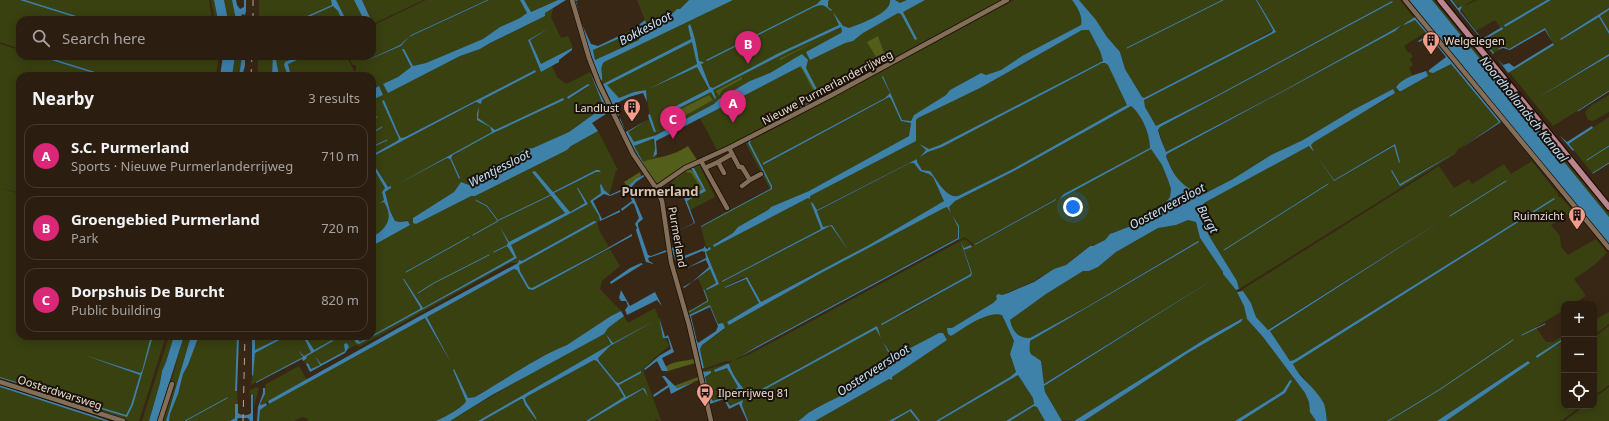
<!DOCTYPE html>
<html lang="en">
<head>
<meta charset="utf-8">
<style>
	body { margin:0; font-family:"Noto Sans",sans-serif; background:#332619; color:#f1f3f6 }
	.controls { position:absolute; right:12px; bottom:12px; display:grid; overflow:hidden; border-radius:8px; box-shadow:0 2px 10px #0003 }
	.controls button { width:36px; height:36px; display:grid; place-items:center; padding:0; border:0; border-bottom:1px solid #473b30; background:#2b1d10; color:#f1f3f6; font:20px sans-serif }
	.you { position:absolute; left:1073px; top:207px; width:14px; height:14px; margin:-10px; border:3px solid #fff; border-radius:50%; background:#1a73e8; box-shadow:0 0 0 6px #1a73e833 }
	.badge { display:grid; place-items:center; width:26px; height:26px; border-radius:50%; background:#db2777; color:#fff; font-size:13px; font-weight:700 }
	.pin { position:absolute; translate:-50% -33px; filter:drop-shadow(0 1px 2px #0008) }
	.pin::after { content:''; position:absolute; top:21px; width:14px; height:12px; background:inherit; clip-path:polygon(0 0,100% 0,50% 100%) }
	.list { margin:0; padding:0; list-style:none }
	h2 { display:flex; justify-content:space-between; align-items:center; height:52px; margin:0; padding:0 16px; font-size:17px }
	h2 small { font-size:13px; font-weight:400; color:#a6a29f }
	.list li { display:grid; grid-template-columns:26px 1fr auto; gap:12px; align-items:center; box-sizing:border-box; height:64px; margin:0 8px 8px; padding:0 8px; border:1px solid #473b30; border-radius:12px }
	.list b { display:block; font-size:15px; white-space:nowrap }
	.list p { margin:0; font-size:13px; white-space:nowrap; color:#a6a29f }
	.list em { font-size:13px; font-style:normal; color:#a6a29f }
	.icon { flex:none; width:22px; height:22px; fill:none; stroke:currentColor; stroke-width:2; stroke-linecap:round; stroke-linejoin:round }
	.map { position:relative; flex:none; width:1609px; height:421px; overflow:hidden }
	.search { position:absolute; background:#2b1d10; box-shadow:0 2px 10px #0003; left:16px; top:16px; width:360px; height:44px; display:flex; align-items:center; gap:10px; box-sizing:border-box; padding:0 14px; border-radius:12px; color:#a6a29f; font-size:15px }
	.panel { position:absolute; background:#2b1d10; box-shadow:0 2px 10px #0003; left:16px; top:72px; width:360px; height:268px; border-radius:12px }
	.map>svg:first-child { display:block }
</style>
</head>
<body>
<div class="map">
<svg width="1609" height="421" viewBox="0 0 1609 421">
	<rect width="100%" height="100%" fill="#392715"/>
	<!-- green -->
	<path fill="#394111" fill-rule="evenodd" d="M0,0H209L212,20H20V49L0,42Z
		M211,0H214L218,20H215Z
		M224,0H232L236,20H228Z
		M259,0H357L367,20H259Z
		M362,0H423L373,24Z
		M426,0H487L411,35L400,45L360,64L401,46L409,37L489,0H520L527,13L520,18L500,27L483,39L426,63L413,66L403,49L411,67L398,77L383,84L388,92L460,56L480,49L490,43L545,16V13L553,8L551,17L561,38L568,36L573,47L541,65L530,40L551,28L528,40L541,72L552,66L557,77L566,84L590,72L605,110L594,114L569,132L533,148L525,149L513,159L469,185L461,182L454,192L413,218V222L525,162L531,167L567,150L571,146L598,131L618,170L616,171L609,195L604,190L601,184L600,185L601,193L590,201L599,216L600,221L597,222L600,232L609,247L532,288L529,287L520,271L518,265L522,262L596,222L594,221L522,261L519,260L518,263H510L359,347L356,345L321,365L315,356L320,365L311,369L308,363L306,364L303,361L306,359V356L313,352L304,336H372V244L410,224L408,220L400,222L395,221L390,211L385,192L391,188V187H388L376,168L374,169L385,188L382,192L384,200L380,203L384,202C394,219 387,229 372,237V207L376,205L372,206V164H373L372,157L477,102L481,104L482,100L536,72L535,70L405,137L401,138L399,135L384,100L383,101L399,139L397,141L372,155V100L382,95L379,87L372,90V76H359L357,74L356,76H291L287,64L306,56H346L354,71H356V65H353L348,56H372V26ZM588,84L590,85L587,88L568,99L567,97ZM459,151V152L451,158L459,179L449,158H447L396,185ZM596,170H599L601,172H596L554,193L570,212L585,203L577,188L588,204L511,245L517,258L502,265L516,257L509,245L568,213L534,171L553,192Z
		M523,0H558L530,12Z
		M637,0H689L680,9H677L671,15L646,23Z
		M715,0H1001L821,97H819L800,63L678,127L676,124L652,136L655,149L653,156L656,154L657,157L641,163L625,133L650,119L646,90L634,92L619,99L601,81L602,80L598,62L593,61L589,51L635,28L639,35V42ZM698,56C700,69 710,79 711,92L697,66L649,90L696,65L697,64L696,59Z
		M1014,0H1072C1077,7 1083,16 1081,25L1016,60L1001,70L986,75L980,74L950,90L946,95L914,115L911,121L902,120L883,77H882L890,93L885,98L763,164L764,165L889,97L891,99L901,121L911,123L909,136L809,191L771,207L768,210L738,227L733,233L715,243L713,245L715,246L808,198L810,199V196L915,141L916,120L918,118L980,88L1082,30H1089L1100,51L1103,61L940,145L929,149L919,145L926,150L920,157L1102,63H1105L1108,65L1128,105L1013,169L958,196C945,198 937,179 930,171C923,170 916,168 917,159L816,210L812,202L821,229L722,282L830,226H831L849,251L832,225L823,227L817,211L910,163H914L920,171L930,174L933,177L944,201L869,245L870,247L944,207H947L951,213L949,207L955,201L1014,171L1131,106C1142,115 1150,134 1151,148L1059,198L1151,149L1162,165L1168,180L1171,189L1170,197L1153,219L1144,221L1112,233L1105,240L1093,246H1089L1066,265L1040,277L1034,281L1002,295L993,303L952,328H947L951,336C964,328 988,310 1002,315L1014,341L1010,354L1016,372L1010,377L936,421H920L911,409L889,421H815L889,379H892V377L906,367L939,333L893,357L883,342L890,356L876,375L827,403L812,410L798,421H748L742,405L743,400L730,407L724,397L713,401L710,397L705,377L711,372L703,373L707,394L701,371C720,366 737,360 754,352L964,239L968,241L971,245L964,249L961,242L971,273L969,275L881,324L906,313L971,276L972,273L964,250L974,245L965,237L959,240V237L756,347L733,361H726L701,370L698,352L702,368L704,367L700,349L702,345L725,329L718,324L710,305L690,314L691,320L688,311L707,300L698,278L710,269L716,283L707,290L717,285L718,282L706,251L710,249L706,247L701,227L722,214L770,189L745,142L747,143ZM1056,199V200L975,245V244ZM820,270L729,325L732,319L759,303L746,279L726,288L725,287L743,277H747L761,302ZM853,341L753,396L803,366ZM727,364H729C733,378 740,387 750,397L747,396L742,389L728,396L738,387L727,368L715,370Z
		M1079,0H1256L1273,30L1230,54L1144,98L1142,97L1125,69L1120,52L1107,37L1096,20Z
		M1257,0H1400L1414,18L1404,25L1415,19L1426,32L1404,46L1408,53L1410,52L1413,57L1410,59L1413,65L1409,68L1413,76L1396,85L1398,91L1428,76L1426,71L1451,64L1499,122L1458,149L1455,154L1436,166L1239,289L1237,281L1211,239L1201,220V213L1204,203L1309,146L1314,152L1311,145L1314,142L1356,116L1389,98L1393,89L1353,110L1303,140L1271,155L1233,179L1202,195L1188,189L1180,183L1170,165L1166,155L1402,27V26L1281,92L1166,152L1158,129L1160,127L1393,2L1392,1L1212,98L1156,126L1145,107L1144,100L1275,32ZM1394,144L1400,162L1392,170L1400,184L1455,151L1400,185L1391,171L1399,163L1394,145L1334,181L1316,155L1334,180Z
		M1432,0H1434L1609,214V217Z
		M1452,0H1474L1465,5V6L1477,0H1547L1504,25L1505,27L1551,0H1609V8L1560,39L1561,40L1599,17L1609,34V54L1536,100L1609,56V91L1553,126L1509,72L1554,45L1545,28L1509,49L1503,47L1494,53L1484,40L1502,27H1500L1495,20L1476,31L1461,9Z
		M1609,10V31L1600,16Z
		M0,44L20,50V56H38L103,76H20V193L0,188L20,194V336H166L139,421H128L103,413V410L107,411L0,377Z
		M44,56H219L216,76H201V70L200,76H108Z
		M235,56H242L239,76H232Z
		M258,56H303L286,64L290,76H258Z
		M799,67L802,69L816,96L817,100L718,152L700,118Z
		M1609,95V112L1593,121L1588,120L1585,112L1592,105Z
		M1609,117V163L1593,174L1569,144Z
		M1532,161L1558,194V197H1561L1573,211L1551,225L1560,236L1561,247L1568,255L1596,239L1607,253L1593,266L1574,279L1586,296L1573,304H1564V310L1536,327L1546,342H1553L1564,335V406H1581L1561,421H1446L1529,363L1528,361L1437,421H1327L1325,407L1302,375L1297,373L1293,364L1544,206L1494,235L1294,360L1290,361L1270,331L1447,217L1267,330L1256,317L1251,303L1243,291H1240L1439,166L1454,188L1469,179L1472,184L1504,164L1511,174Z
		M698,164L701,165L700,166L715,197L690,210L687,201L706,191L691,167Z
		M685,172L691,173L700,187L687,195L682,187L669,194L665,190H667L673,185L671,182L674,180L673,178L675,176L677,178Z
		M1188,220L1196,222L1200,238L1223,272V274L1236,290L1244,306L1247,319L1263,337L1305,393L1309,402L1310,410L1316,421H1241L1285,393L1287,385L1283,391L1235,421H1084L1188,353L1241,322L1243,318L1207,338L1074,421L1061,420L1045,392L1044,386L1219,275L1044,384L1041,361C1029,355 1029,355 1030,341L1199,242L1187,247L1085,308L1030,338C1018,338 1012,331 1009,321L1046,294L1083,271H1089L1098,267L1116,252L1158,228L1176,225Z
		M610,249L620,266L602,281L600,289L621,311L611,316L567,346C535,358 505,380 475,397L468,398L454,369L453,370L466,401C464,407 443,418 436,421H308L307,418L302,417L294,421H259L260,410L267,405L425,318L450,363L427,317L514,269L517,270L528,289L535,288Z
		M655,308L669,346L652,360L643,370L661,421H658L659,420L658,419L655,421H589L643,389L649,396L643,388L626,397L619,385L629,380L619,383L616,382L599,361L598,358L610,346L644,326L613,343L606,334L611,344L478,421H450L606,329L624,316L628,323Z
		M1609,312V324L1594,335V320Z
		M1609,326V385L1598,393L1594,387V337Z
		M169,336H174L166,362L162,371L160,383L149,421H142Z
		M184,336H191L166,421H160Z
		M198,336H237L235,391H237L238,404H235V418L230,421H169L170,414L178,394L183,374L188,365Z
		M253,336H285L253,353Z
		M287,336H303L311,352L304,356L299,351L303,357L251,385L255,353Z
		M594,360L597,361L618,387L625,397L586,421H482L521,399H523L525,405L537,421C534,413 528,407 525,399L526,397Z
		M299,366L307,380L261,405L260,404L265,394V388L266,384Z
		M1018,375L1033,398L1034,404L1006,421H939Z
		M0,386L106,421H0Z
		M256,387L259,388L254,407V395L252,394L251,395L249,391Z
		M1609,387V421H1565L1584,406H1594V398Z
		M1034,406H1037L1045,421H1010Z
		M910,411L918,421H893Z"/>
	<!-- forest -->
	<path fill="#525e1a" d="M878,36L884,53L888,55L885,59L879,62L867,42Z
		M824,37L780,60L779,59Z
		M872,64L875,67L833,88L831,85Z
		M801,66L803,67L821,97L817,100L816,96L802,69L799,67Z
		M742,77V79L722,90L719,96L716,91Z
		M709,95L713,100L679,119L675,112Z
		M688,146L697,160L658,183H654L642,162C659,156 672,157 688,146Z
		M689,169L693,171L703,189L687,198L677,191L682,187L688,195L700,187L691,173L685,172L677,178L675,176Z
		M640,172L641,176L627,187L624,182Z
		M693,359L695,363L668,371L665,367C676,360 682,362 693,359Z
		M698,377L699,380L677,388L674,386Z"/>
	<!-- water -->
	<path fill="#3e81a9" d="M20,0H25L89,20H84Z
		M214,0H224L228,20H218Z
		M232,0H236L237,5L240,9L244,7V0H246V11L245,15L242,14L240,20H236Z
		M331,0H336L346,20H342L338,11L333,6L302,20H298L332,5Z
		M354,0H362L371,20H364Z
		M487,0H489L409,37L401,46L359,64L400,45L411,35Z
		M520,0H524L531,12L558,0H566L545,13V16L490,43L480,49L460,56L388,93L383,84L398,77L411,67L402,49H404L413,66L426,63L483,39L500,27L520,18L527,13Z
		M575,0H578L576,1L581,22L591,44L598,46L619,36L620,38L593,50L595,60L639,40V35L635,28L645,20L646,23H648L673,13L677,9H680L689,0H733L604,62C599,68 603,74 602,80L601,81C590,55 582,27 575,0Z
		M821,0H829L828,2V7L832,10L831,11C824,5 823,4 814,7L707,61L706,60L817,4Z
		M890,0H895L900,3L907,0H925L903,12L917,39L915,40L901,14L898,13L863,33L853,41L845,43L810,60L806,52L841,33L842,31L841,27L789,51L713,90L716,98L715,99L711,92L673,111V113L678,123L714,104L719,99L750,81L770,73L802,54L808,60L806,68L821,97L829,94L779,121L778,120L819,97L801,66L656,141L657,154L653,157L655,149L654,139H652L634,146L649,173L636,182L630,189L643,219L638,223V226L648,255L651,256L674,247L676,257L679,258L704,248V246L707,249L710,247L711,249L706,252L719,284L707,290L706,289L716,283L710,269L684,288L683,287L692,282L709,267L706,260L687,268L706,258L705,252L702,251L676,262L672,250L648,258L649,261L654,264L646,262L636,230L637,228L635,224L639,218L634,204L632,203L622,211L621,209L632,201L627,189L610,196L604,194L593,201L602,219L620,210V212L600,221L599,216L590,201L601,193L600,185L601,184L604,190L610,195L627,187L636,179L647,173L624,129L626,132L649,119L648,115L650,114L656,132H654L649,119L628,132L634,142L656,135L675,125L668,110L709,89L697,67L649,89L697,64L692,42L607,85L619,98L634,92L646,90L647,102L643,93L629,97L615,104L619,115L618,116L603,84L691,39L688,26L690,24C695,36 697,49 699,61L703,62L704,63L701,64L710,87L713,88L777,54L839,25L833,12L843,26L849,28C859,24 892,13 890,0Z
		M1072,0H1079L1096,20L1107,37L1120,52L1125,69L1142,97L1144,98L1272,32L1273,30L1256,0H1257L1276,32L1144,100L1145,107L1156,126L1212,98L1392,1L1393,2L1160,127L1158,130L1160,137L1166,152L1281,92L1402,25L1395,31L1167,154L1166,156C1174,177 1181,186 1202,195L1233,179L1271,155L1303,140L1353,110L1393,89L1395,93L1314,142L1311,145L1314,152L1309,146L1204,203L1201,213V220L1211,239L1237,281L1239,289L1236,290L1223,274V272L1200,238L1196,222L1188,220L1176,225L1158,228L1116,252L1098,267L1089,271H1083L1046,294L1010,320C1012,331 1018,338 1030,338L1085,308L1198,241L1199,242L1030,341C1029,358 1030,352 1041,361L1044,384L1220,275L1044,386L1045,392L1062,421H1045L1037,407L1034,406L1010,421H1006L1034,404L1033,398L1018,375L939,421H936L1010,377L1016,372L1010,354L1014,341L1002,315C988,310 964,328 951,336L948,334L947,328H952L993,303L997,299L996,296L998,294L1002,295L1008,293L1034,282L1054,269L1066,265L1090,246H1093L1105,240L1110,234L1144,221L1153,219L1170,197L1171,189L1168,180L1162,165L1151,149L1059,199L1064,194L1150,148C1150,134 1142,115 1131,106L1014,171L955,201L949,207L951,213L947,207L944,208L821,273L729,325L727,322L759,303L746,279L725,288V287L747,277L761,302L869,245L944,201L933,177L929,174L920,171L914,163H910L817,211L823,227L832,225L849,251L831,226H830L722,282V281L821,229L811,203L812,202L817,210L917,159V162L922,170L930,171C937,179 945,198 958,196L1013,169L1127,105L1108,65L1105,63H1102L942,147L928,152L920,157L926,150L919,144L929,149L940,145L1103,61L1100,51L1089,30H1082L980,88L918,118L916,120V141L810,196V199L808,198L714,247L713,245L733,233L738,227L768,210L771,207L809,191L909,136L911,123L901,121L891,99L889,97L763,165V163L885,98L890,93L882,77L883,76L902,120L911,121L914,115L946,95L950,90L981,73L986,75L1001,70L1022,56L1081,25C1083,16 1077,7 1072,0Z
		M1409,0H1432L1609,217V246Z
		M1450,0H1452L1458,8L1462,6L1460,11L1482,39L1502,27L1503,29L1484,40L1494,53L1493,54Z
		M1547,0H1551L1505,27L1504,25Z
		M1609,8V10L1600,16L1609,31V34L1599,17L1561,40L1560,39Z
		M1415,17L1501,122L1458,150L1499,122L1451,64L1433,73L1429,72V70L1446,57L1430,37L1419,42L1418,41L1428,35L1415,20L1404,25V24Z
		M550,28L530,40L541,64L572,48V50L559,60V62L541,72L528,40Z
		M1545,28L1554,45L1508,73L1497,58L1503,65L1509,63L1514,67L1553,43L1545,30L1510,50L1503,48L1497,50L1503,46L1509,49Z
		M1609,54V56L1536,99Z
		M38,56H44L108,76H103Z
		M223,56H235L232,76H220Z
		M242,56H245V66L242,76H239Z
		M273,56H279L276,60L279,76H272Z
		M299,56H306L288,64L291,76H288L284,65L285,62Z
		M535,70L536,72L482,100L481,104L476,102L372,157V155L397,141L399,139L382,101L384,100L399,135L401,138L405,137Z
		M1426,71L1428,76L1401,91H1399L1396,87C1402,78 1417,74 1426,71Z
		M590,72L609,112L592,123L598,131L571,146L567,150L475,196H471L416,224L413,223V218L454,192L461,182L469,185L498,168L525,149L533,148L569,132L594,114L605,110Z
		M588,84L590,85L568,99L567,97Z
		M379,86L383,95L372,100V90Z
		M563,98L564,100L491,134L453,155L451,158L460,178L459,179L450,159L447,158L396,185L492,132L490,127L477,120V113L479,107L478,118L495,130Z
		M785,120L787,121L751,139L750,143L772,186V189L701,227V226L770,189L771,187L748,143L750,139Z
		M1592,126L1593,128L1570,143L1569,144L1574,150L1573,151L1560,136L1567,142Z
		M1395,144L1400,162L1392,170L1400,184L1456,152L1400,186L1391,171L1399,163L1394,146L1334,181L1316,155L1334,180Z
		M376,168L388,187L391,186V188L385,192L390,211L395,221L400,222L408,221L410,225L372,246V237C387,229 394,218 384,202L380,203L384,200L382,192L385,188L374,169Z
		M691,168H694L706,191L687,201L695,223L674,233L694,223L684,198H683L682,196L684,195L687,198L703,189Z
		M596,170H599L601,172H596L554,193L570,212L585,203L577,188H578L588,204L511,245L517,258L515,259L359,344L356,343L354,339L356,338L360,342L420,309V307L403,279H404L423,308L514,257L508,247L506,246L508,243L500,227L509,242L565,213L532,172L535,171L553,192Z
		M1554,198L1555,199L1544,206L1293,364C1299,378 1316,388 1323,402C1326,407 1326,415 1327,421H1316L1310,412L1309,402L1305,393L1263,337L1247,319L1244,306L1237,292L1243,291L1251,303L1256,317L1268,330L1447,217L1270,331L1290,361L1294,360Z
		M1056,199V200L975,245V244Z
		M952,215L959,226V239L738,358L756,347L958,238V227Z
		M594,221L597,222L519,265L520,271L529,287L532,288L606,249L632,234V236L533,290L528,289L517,270L514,269L427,317L451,363L425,318L269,404L268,401L418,317L518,263L519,260L522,261Z
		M961,242L964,248L971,245L972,247L964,250L972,273L971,276L882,325L881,324L969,275L971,273Z
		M641,263L643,264L611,284L610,282L630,268Z
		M621,290L630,306L655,292L662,306L657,300L627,315L625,310L628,306L626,301H621L619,298Z
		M710,305L718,324L723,323L725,328L702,345L700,349L704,368H702L695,337L698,343L716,331L718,326L710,307L691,316L692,320L689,315Z
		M621,311L624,316L608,328L604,334L492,395L450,421H436C443,418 464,407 466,401L453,370L454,369L468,398L475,397C505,380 535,358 567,345L611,316Z
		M659,317L665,337L668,335L674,352L662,358L668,371H662L657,361L645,370L644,369L659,356L671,349L668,338H663Z
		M1243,318L1241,322L1188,353L1084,421H1074L1207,338Z
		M654,321L610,346L598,358L599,361L616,382L619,383L641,371V373L619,385L626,397L643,388L645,389L648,397L643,389L589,421H586L624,397L618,387L597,361L594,360L526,397L525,399C528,407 535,413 537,421L525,405L523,399H521L482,421H478L611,344L606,334L613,343Z
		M877,326L881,338L876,329L753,396V394Z
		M939,333H943L947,340L892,377V380L889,379L815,421H798C803,418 807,413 813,410C840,395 872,384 890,356L883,342L893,357Z
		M151,336H153L133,405L127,417L0,378V377L126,415L131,405L140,375L84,355L140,373L142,371Z
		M174,336H184L157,421H149L160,383L162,371L166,362Z
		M191,336H198V338L188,365L183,374L178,394L170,414L169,421H166Z
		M237,336H239L237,391H235Z
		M252,336H255V350L284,336H287L255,353L253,376L252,375Z
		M303,336H305L314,350L332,340L333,341L307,356L306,359L303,361L302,359L256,383V382L303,357L298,350L304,356L311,352Z
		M1561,340L1562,341L1537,358L1536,356Z
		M347,343L349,347L345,353L310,372L306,364L308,363L311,369L320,365L315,356L321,364L345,351L344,344Z
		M1528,361L1530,363L1446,421H1437Z
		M727,364H729C734,379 741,385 750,397L747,399L745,394L741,389L728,396L738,387L727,368L715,372L714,370Z
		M711,371V373L705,377L710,397L713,401L724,397L730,406L743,400L742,405L748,421H747L739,404L729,409L724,399L710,404L703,372Z
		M662,376H665L677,388L694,382L671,394L669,387L654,397L653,395L668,385Z
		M1290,380L1292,381L1285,393L1241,421H1235L1283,391Z
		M0,385L101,418L109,421H105L0,387Z
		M263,388H265V394L260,404L261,405L266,403L267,405L260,410L259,421H257L258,407L263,393Z
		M253,394V421H250L248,418H238L237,421H230L235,418V404H238V413C242,416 247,416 251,413V395Z
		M911,409L920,421H918L910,411L893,421H889Z"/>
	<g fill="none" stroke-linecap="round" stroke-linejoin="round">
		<!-- stream -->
		<path stroke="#3e81a9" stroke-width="1" d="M1127,48L1223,0
			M1578,111L1609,91
			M372,119L377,117
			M620,119L624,129
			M372,133L382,127
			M372,147L387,140
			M1587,160L1609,146
			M1593,173L1609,163
			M1450,216L1506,181
			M499,220L551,195
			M473,235L498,221L487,206L479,202L476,200
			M1224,250L1328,184
			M494,252L506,246
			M406,272L469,237
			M418,293L434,283L489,255
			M689,312L708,301L704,290
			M691,319L696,339
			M1522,335L1545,324
			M185,421L227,398
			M1388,421L1439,390L1513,340"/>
		<!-- minor casing -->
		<g stroke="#1f0f01" stroke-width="6">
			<path id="minor" d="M572,0L589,58L599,84L633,154L656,188L662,201L671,262L689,325L711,421
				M1405,0L1609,248
				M729,148L739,167H742L750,180L742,186
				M701,161L727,208
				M705,168L718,162
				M724,173L718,162L732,154
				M750,180L761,174
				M656,188L685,168L729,148L832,95L1007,0
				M0,382L123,421
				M160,421L172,384"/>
		</g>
		<!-- major casing -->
		<g stroke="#1f0f01" stroke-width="8">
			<path id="major" d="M1440,0L1609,207"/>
		</g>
		<!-- minor -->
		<use href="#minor" stroke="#836e5a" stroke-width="4.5"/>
		<!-- major -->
		<use href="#major" stroke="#bb858f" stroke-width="5.5"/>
		<!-- rail -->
		<path stroke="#b4a699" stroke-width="1" stroke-dasharray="7 7" stroke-linecap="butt" d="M253,20V0
			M251,76L252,56
			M243,421L245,336"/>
	</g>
	<!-- icons -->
	<defs>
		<g id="building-pin" transform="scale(0.9)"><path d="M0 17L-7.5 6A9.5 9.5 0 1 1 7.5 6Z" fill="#f49d8b" stroke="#1a120a"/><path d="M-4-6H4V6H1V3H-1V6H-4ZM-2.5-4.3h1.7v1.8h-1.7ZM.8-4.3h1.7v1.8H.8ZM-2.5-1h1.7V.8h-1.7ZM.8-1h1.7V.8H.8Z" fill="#111"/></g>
		<g id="bus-pin" transform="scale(0.9)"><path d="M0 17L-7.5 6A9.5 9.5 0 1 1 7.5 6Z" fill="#f49d8b" stroke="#1a120a"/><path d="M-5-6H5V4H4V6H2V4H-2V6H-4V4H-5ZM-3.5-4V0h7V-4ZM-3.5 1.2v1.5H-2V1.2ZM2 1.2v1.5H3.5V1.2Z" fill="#111"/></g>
	</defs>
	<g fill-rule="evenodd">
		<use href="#building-pin" x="1431" y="40"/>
		<use href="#building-pin" x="632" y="107"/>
		<use href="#building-pin" x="1577" y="215"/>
		<use href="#bus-pin" x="705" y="392"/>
	</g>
	<g text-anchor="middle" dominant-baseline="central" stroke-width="4" stroke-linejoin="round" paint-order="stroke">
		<!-- poi labels -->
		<g font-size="11" fill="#e9ddd2" stroke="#1a120a" text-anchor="start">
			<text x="1444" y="40">Welgelegen</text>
			<text x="619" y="107" text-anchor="end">Landlust</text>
			<text x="1564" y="215" text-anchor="end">Ruimzicht</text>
			<text x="718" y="392">Ilperrijweg 81</text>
		</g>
		<!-- street labels -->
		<g font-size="11" fill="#e9ddd2" stroke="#1a120a">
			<text transform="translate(827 87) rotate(-28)">Nieuwe Purmerlanderrijweg</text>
			<text transform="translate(678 237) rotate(80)">Purmerland</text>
			<text transform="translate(60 392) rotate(18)">Oosterdwarsweg</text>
		</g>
		<!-- water labels -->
		<g font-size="12" font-style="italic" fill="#c4e7ff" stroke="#1a120a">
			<text transform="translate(645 28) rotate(-28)">Bokkesloot</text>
			<text transform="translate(1524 109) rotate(51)">Noordhollandsch Kanaal</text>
			<text transform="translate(499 168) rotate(-27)">Wentjessloot</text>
			<text transform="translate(1167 206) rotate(-28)">Oosterveersloot</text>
			<text transform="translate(1208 219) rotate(60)">Burgt</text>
			<text transform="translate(873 370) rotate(-33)">Oosterveersloot</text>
		</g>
		<!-- quarter labels -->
		<g font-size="13" font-weight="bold" fill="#dac3ad" stroke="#1a120a">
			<text x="660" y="191">Purmerland</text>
		</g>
	</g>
</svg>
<div class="controls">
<button>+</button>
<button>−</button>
<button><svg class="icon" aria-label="locate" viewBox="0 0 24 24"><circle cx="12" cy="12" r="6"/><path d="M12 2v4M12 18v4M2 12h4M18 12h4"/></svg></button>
</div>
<div class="you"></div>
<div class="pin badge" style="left:733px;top:123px">A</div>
<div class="pin badge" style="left:748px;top:64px">B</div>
<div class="pin badge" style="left:673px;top:139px">C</div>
<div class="search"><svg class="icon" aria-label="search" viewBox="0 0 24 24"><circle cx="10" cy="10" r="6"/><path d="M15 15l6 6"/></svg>Search here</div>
<section class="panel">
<h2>Nearby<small>3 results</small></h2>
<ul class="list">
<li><span class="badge">A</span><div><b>S.C. Purmerland</b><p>Sports · Nieuwe Purmerlanderrijweg</p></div><em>710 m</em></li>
<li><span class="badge">B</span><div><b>Groengebied Purmerland</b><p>Park</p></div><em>720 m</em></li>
<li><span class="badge">C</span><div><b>Dorpshuis De Burcht</b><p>Public building</p></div><em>820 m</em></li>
</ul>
</section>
</div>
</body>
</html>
